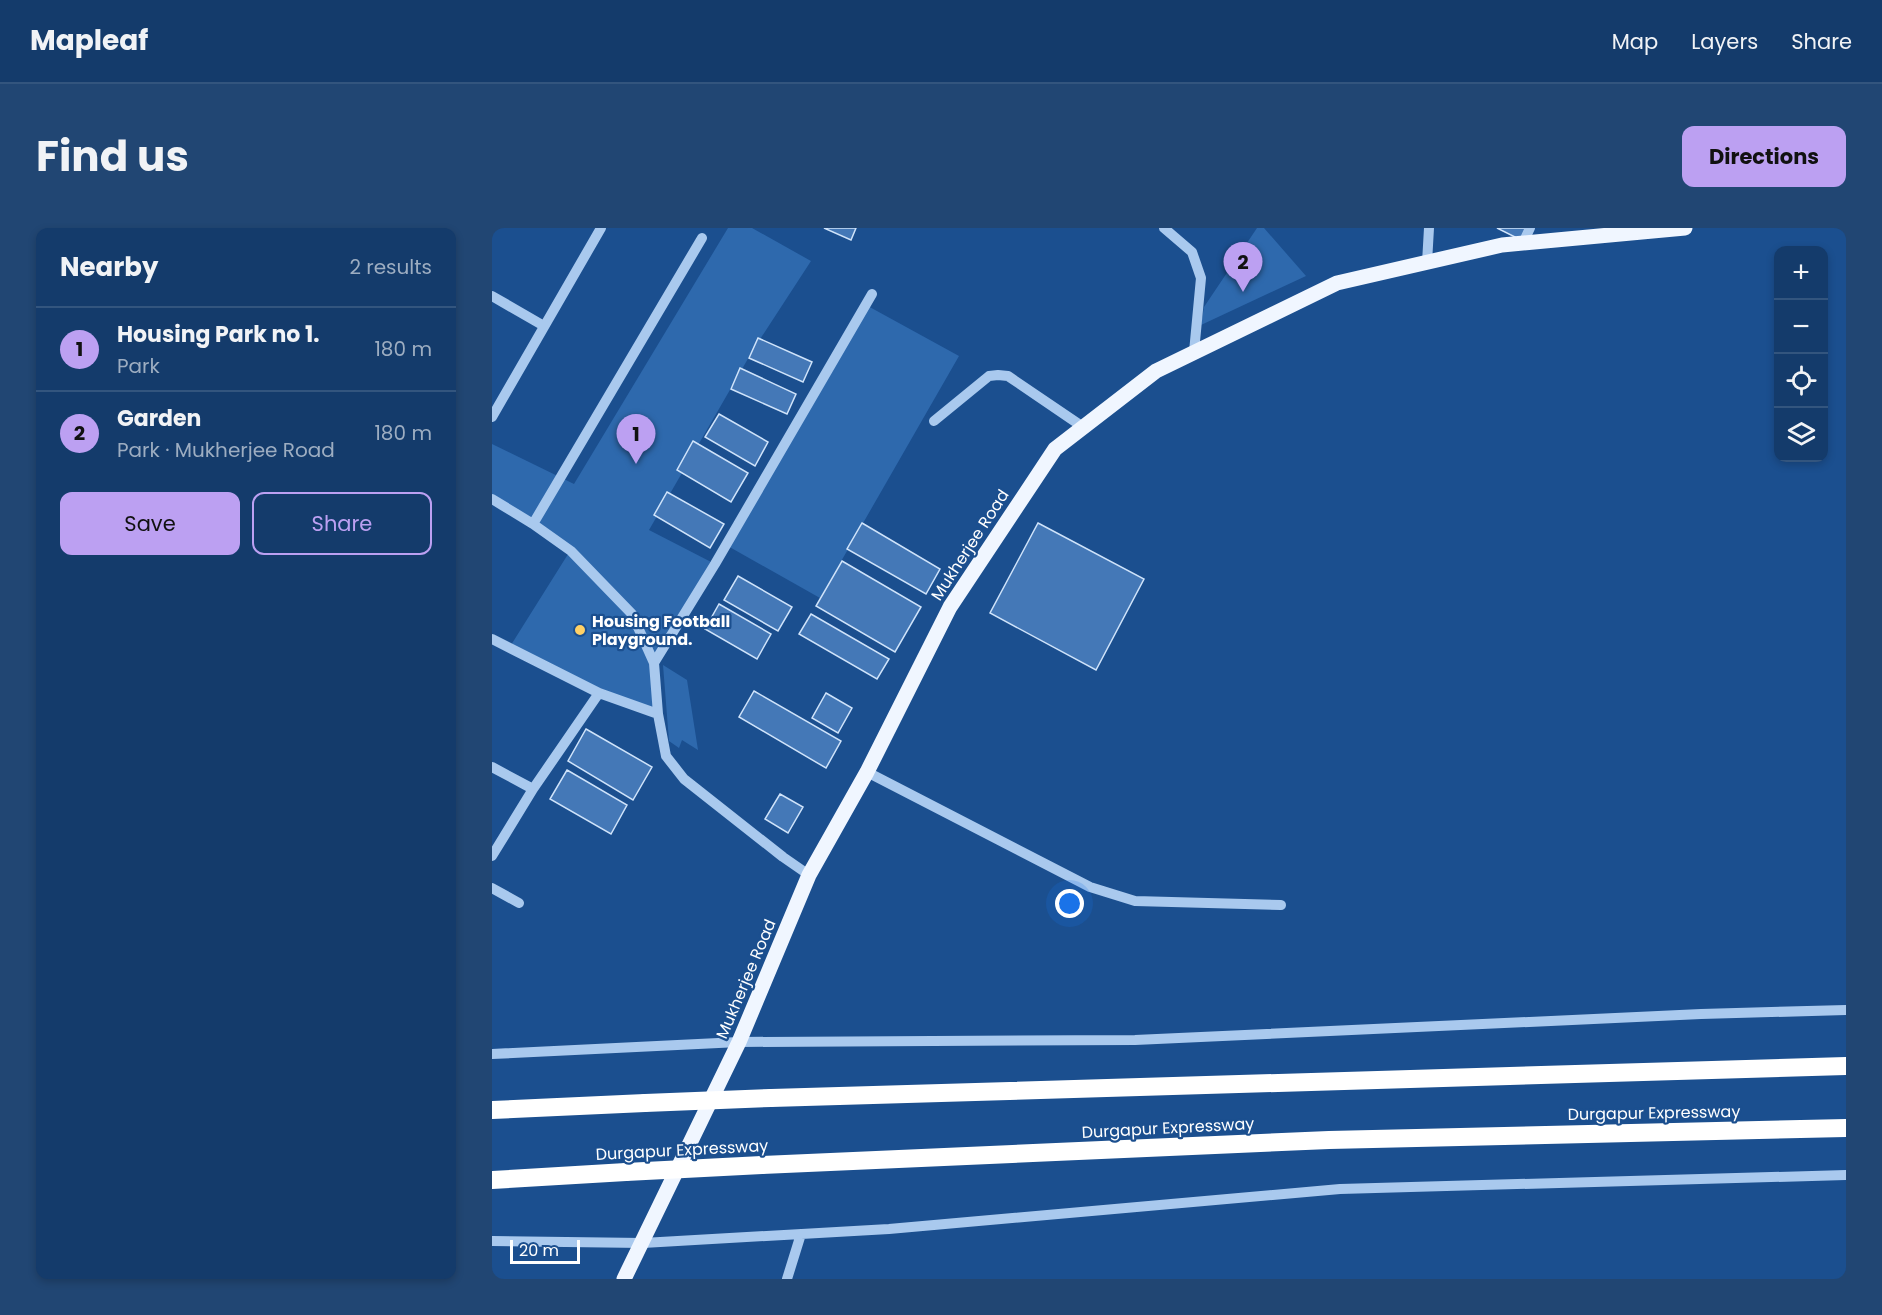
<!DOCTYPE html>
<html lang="en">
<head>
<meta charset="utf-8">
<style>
	body { margin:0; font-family:Poppins,sans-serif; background:#214673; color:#f1f3f6 }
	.controls { position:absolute; right:18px; top:18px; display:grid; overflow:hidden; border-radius:12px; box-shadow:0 3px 9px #0003 }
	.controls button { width:54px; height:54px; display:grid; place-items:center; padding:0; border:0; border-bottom:2px solid #33557e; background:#143b6b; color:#f1f3f6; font:30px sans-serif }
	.scale { position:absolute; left:18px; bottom:15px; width:70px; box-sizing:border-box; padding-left:6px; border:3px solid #fff; border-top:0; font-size:16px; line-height:21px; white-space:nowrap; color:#fff; -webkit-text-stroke:4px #1b4f8f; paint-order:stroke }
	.you { position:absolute; left:578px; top:676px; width:21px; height:21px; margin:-15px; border:4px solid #fff; border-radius:50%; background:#1a73e8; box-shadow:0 0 0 9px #1a73e833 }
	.badge { display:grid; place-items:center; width:39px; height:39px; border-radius:50%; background:#bca0f2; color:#111; font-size:20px; font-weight:700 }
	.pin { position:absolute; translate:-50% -50px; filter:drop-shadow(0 2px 3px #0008) }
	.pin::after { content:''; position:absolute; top:32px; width:21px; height:18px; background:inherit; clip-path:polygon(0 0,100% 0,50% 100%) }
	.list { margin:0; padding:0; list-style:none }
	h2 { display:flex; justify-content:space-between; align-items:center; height:78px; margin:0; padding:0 24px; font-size:26px }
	h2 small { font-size:20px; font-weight:400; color:#9dadc1 }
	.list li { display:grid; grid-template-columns:39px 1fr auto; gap:18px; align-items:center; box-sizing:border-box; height:84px; padding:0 24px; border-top:2px solid #33557e }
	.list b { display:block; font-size:22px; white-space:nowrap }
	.list p { margin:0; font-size:20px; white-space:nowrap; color:#9dadc1 }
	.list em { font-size:20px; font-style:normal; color:#9dadc1 }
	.actions { display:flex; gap:12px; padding:18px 24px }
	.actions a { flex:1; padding:14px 0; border:2px solid #bca0f2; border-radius:12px; text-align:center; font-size:21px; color:#bca0f2 }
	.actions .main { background:#bca0f2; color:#111 }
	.icon { flex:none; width:33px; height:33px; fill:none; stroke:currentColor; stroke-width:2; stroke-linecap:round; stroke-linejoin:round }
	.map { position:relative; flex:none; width:1354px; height:1051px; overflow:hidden; border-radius:12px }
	header { display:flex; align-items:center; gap:36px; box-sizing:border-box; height:84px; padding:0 30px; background:#143b6b; border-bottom:2px solid #33557e }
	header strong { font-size:28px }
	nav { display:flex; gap:33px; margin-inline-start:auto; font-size:21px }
	.intro { display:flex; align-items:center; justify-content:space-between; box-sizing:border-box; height:144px; padding:0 36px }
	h1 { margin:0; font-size:42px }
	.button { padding:15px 27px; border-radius:12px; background:#bca0f2; color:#111; font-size:21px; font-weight:700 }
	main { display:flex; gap:36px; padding:0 36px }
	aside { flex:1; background:#143b6b; border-radius:12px; box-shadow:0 3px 9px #0003 }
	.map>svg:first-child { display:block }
</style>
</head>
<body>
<header>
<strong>Mapleaf</strong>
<nav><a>Map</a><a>Layers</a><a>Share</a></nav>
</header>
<div class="intro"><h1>Find us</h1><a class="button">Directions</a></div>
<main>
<aside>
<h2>Nearby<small>2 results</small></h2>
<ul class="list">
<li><span class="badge">1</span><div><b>Housing Park no 1.</b><p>Park</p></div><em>180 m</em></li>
<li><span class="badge">2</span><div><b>Garden</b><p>Park · Mukherjee Road</p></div><em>180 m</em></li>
</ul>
<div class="actions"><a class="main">Save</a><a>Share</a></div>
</aside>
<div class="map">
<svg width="1354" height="1051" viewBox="0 0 1354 1051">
	<rect width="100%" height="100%" fill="#1b4f8f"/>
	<!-- green -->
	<path fill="#2e69ad" d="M236,0H260L319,33L261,122L157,302L223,336L162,435L166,486L107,465L19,417L78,323L0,272V216L82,256Z
		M765,0H772L814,48L709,97L712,79Z
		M374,77L467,128L328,370L234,317Z
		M171,437L195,452L206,522L190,512L187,520L177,513Z"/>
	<!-- building -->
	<path fill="#4478b7" stroke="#cfe3fa" stroke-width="1.5" d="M332,0H364L359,12Z
		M1005,0H1035L1029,12Z
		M266,110L320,134L311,154L257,130Z
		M248,140L304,166L295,186L239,161Z
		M227,186L276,214L263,238L213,209Z
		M201,213L256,245L239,274L185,242Z
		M175,264L232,296L218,320L162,287Z
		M370,295L448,341L434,366L355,321Z
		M546,295L652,351L604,442L498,385Z
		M350,333L429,379L403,424L324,378Z
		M246,348L300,379L286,403L232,372Z
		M227,376L279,406L265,431L213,401Z
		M319,386L397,431L385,451L307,406Z
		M262,463L349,513L334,540L247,489Z
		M334,465L360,480L346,505L320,490Z
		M94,501L160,539L141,572L76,533Z
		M75,542L135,577L119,606L58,571Z
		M288,566L311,579L296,605L273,591Z"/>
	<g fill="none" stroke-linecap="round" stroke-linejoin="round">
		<!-- minor -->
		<path stroke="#a9c9ee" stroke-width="10" d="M672,0L700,24L709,50L702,124
			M1031,15L1038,0
			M935,35L937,0
			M0,68L52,98
			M0,189L109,0
			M442,193L497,148L506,147L516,148L591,199
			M0,271L41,296L79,323L140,386L162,435L166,486L174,528L192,551L291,629L317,647
			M41,296L210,10
			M0,411L107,465
			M162,435L223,336L380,66
			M0,539L41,561
			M375,544L598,659L643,673L789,677
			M0,628L41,561L107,465L166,486
			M0,660L27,675
			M0,826L247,814L643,812L1209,786L1354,782
			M0,1013L151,1015L397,1001L848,961L1354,947
			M295,1051L309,1006"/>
		<!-- major -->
		<path stroke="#f0f6ff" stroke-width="15" d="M132,1051L247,814L317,647L375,544L458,379L563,221L664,143L845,55L1010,17L1193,0"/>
		<!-- highway -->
		<path stroke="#fff" stroke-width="18" d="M279,870L1354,838
			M0,882L153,875
			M270,937L837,912L1354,900
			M0,952L134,944"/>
		<!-- highway-bridge -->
		<path stroke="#fff" stroke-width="18" d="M153,875L279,870
			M134,944L270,937"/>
	</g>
	<!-- markers -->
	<circle fill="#ffd166" stroke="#1b4f8f" stroke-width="2" cx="88" cy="402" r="6"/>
	<g text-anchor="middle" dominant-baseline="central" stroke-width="4.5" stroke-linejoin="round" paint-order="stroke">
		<!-- street labels -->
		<g font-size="16" fill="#fff" stroke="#1b4f8f">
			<text transform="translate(478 317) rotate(-57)">Mukherjee Road</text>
			<text transform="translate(254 751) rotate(-67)">Mukherjee Road</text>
			<text transform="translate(1162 885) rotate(-1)">Durgapur Expressway</text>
			<text transform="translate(676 900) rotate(-3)">Durgapur Expressway</text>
			<text transform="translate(190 922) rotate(-3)">Durgapur Expressway</text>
		</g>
		<!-- poi labels -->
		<g font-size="16" font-weight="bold" fill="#fff" stroke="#1b4f8f" text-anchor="start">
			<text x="100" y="393">Housing Football<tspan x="100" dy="18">Playground.</tspan></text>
		</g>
	</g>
</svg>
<div class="controls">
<button>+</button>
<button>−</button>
<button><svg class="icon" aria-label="locate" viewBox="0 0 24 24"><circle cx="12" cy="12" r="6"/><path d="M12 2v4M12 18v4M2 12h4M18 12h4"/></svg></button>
<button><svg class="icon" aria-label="layers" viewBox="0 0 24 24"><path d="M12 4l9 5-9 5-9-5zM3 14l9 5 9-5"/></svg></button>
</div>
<div class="scale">20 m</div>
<div class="you"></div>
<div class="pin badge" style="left:144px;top:236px">1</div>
<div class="pin badge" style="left:751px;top:64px">2</div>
</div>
</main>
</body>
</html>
